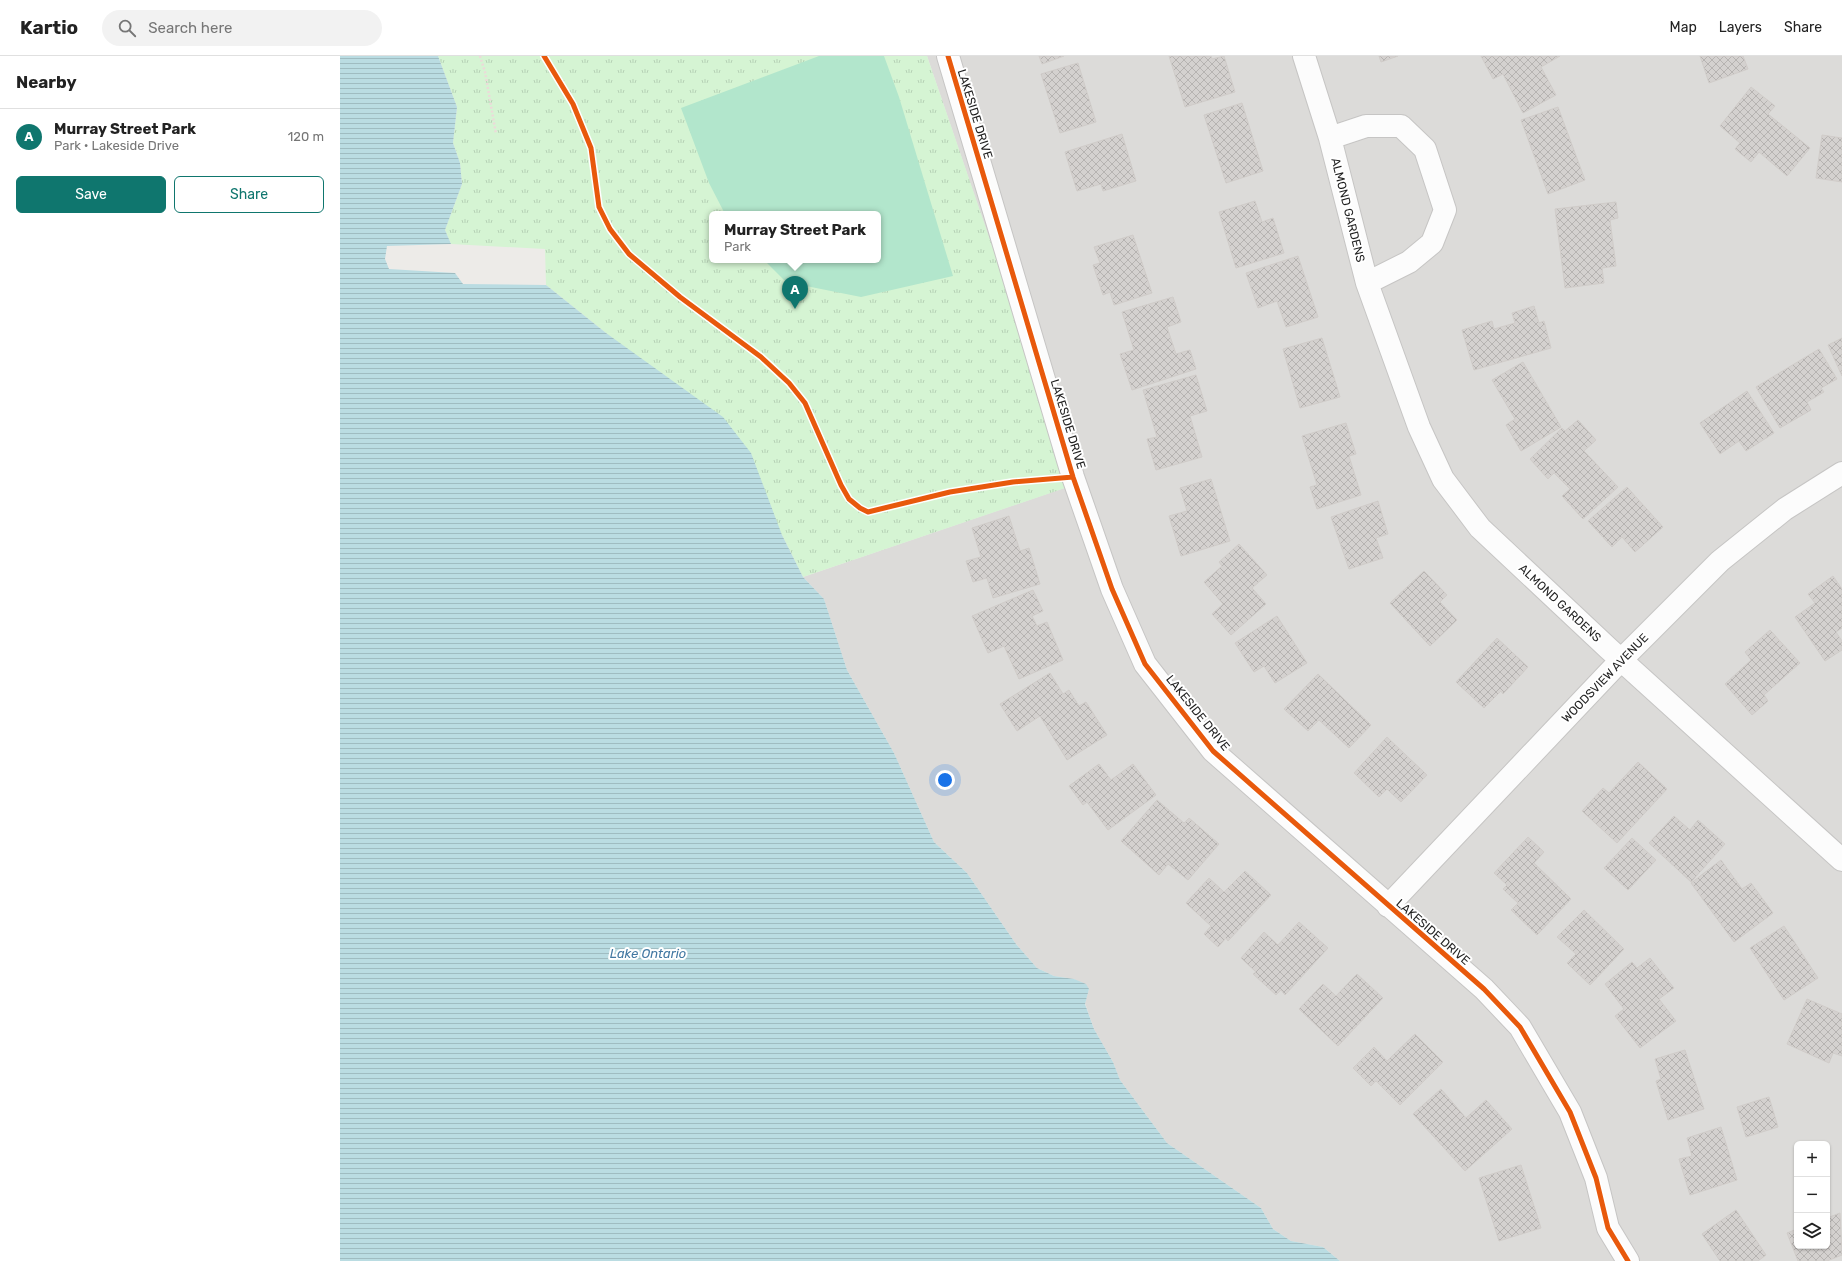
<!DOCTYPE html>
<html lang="en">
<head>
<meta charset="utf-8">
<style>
	body { margin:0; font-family:Rubik,sans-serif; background:#f2f2f2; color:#222 }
	.controls { position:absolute; right:12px; bottom:12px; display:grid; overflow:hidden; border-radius:6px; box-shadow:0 1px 3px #0004 }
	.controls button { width:36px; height:36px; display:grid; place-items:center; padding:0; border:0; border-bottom:1px solid #e0e0e0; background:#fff; color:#222; font:20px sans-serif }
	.you { position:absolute; left:605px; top:724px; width:14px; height:14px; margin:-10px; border:3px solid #fff; border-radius:50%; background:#1a73e8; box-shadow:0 0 0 6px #1a73e833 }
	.badge { display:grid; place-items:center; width:26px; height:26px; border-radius:50%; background:#0f766e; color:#fff; font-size:13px; font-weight:700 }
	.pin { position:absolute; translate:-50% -33px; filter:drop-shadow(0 1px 2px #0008) }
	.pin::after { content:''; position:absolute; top:21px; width:14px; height:12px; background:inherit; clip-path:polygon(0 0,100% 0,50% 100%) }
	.popup { position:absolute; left:369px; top:155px; width:172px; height:52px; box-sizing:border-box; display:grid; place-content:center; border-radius:6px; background:#fff; filter:drop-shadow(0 1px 3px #0005); font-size:13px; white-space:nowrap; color:#767676 }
	.popup b { font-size:15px; color:#222 }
	.popup::after { content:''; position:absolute; left:50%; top:100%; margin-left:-8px; border:8px solid transparent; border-top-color:#fff }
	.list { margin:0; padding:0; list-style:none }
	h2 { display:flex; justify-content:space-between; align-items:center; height:52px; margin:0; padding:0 16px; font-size:17px }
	h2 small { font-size:13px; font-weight:400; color:#767676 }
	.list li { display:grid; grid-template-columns:26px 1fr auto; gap:12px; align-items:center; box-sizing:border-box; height:56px; padding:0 16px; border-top:1px solid #e0e0e0 }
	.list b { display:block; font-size:15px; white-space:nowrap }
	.list p { margin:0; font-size:13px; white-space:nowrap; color:#767676 }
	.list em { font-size:13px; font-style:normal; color:#767676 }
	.actions { display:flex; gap:8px; padding:12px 16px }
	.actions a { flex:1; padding:9px 0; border:1px solid #0f766e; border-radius:6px; text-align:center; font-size:14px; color:#0f766e }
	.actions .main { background:#0f766e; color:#fff }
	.icon { flex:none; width:22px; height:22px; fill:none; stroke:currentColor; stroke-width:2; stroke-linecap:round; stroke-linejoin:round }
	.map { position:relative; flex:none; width:1502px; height:1205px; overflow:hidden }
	header { display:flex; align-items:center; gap:24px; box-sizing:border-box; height:56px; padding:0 20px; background:#fff; border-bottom:1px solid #e0e0e0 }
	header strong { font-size:19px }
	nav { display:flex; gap:22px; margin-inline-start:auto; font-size:14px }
	.search { width:280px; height:36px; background:#f2f2f2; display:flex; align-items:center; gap:10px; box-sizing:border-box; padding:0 14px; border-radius:22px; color:#767676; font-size:15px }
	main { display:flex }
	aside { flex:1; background:#fff }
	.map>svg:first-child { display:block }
</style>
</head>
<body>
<header>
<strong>Kartio</strong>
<div class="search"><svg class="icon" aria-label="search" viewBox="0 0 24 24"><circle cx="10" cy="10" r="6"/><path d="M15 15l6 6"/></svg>Search here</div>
<nav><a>Map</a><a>Layers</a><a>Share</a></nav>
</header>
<main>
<aside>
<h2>Nearby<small></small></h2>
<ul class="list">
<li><span class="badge">A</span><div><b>Murray Street Park</b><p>Park · Lakeside Drive</p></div><em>120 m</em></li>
</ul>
<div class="actions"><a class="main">Save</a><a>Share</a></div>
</aside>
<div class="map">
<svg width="1502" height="1205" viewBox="0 0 1502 1205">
	<defs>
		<pattern id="park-tufts" width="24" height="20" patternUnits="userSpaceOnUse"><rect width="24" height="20" fill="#d5f4d3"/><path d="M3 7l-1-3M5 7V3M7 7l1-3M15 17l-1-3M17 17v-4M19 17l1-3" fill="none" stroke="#b6d1b5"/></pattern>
		<pattern id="water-rules" width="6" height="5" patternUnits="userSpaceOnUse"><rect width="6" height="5" fill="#badce2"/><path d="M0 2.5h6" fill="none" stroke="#9fbcc1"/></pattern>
		<pattern id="building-cross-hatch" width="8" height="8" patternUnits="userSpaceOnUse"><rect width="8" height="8" fill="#d4d1cf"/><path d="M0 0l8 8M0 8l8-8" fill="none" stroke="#b6b3b1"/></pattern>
	</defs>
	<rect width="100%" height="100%" fill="#edebe8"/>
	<!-- residential -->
	<path fill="#dcdbd9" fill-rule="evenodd" d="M587,0H1502V1205H1000L983,1191L951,1185L933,1173L921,1152L827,1087L780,1024L773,1006L754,973L745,947L749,933L734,923L714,920L697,912L676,888L627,817L594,786L554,697L507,614L484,543L463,521L733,429ZM1457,1088H1487V1190H1457Z"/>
	<!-- park -->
	<path fill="url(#park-tufts)" fill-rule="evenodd" d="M98,0H587L734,429L463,521L442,479L266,277L206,229L205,193L111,188L105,174L122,128L120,107L113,87L117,51ZM372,158H538V204H372Z"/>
	<!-- pitch -->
	<path fill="#b2e6cc" d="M479,0H544L559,41L613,220L521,241L446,226L424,204H538V158H385L369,127L341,52Z"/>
	<!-- water -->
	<path fill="url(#water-rules)" d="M0,0H98L117,51L113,87L120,107L122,128L105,174L111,188L47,190L45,203L49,213L115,217L123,228L206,229L266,277L383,361L411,397L442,479L463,521L484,543L507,614L554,697L594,786L627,817L676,888L697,912L714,920L734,923L746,928L749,933L745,948L754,973L773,1006L780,1024L827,1087L921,1152L933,1173L951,1185L983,1191L1000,1205H0Z"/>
	<!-- building -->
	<path fill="url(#building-cross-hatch)" stroke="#d0ccc9" d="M699,0H724L702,8Z
		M829,0H871L872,3L884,0L895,36L845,51Z
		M1039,0H1058L1041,6Z
		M1141,0H1220L1201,11L1216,39L1183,57L1163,18L1153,23Z
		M1360,0H1403L1408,13L1369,27Z
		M738,7L756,66L720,77L701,18Z
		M1411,31L1435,50L1428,58L1470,92L1447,120L1419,96L1411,106L1395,93L1400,87L1380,70Z
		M902,47L923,115L886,127L864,59Z
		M1218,51L1245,124L1208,138L1181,64Z
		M782,78L796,125L763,135L761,128L737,135L725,96Z
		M1482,79L1502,82V126L1476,122Z
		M915,145L922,166L933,162L944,197L896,212L879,156Z
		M1276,146L1278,162L1270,164L1276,210L1262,212L1264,227L1225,232L1215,153Z
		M793,179L812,237L774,249L770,236L763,239L753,209L760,207L754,191Z
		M958,200L978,261L946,271L937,245L918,252L906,217Z
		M833,241L841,266L827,271L836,298L850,294L856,313L792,334L780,298L794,294L782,256Z
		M1194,250L1199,267L1204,265L1211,292L1134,314L1122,274L1152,265L1154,273L1175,267L1172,257Z
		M982,282L1000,341L960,352L943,293Z
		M1502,282V320L1488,289Z
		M1479,293L1497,323L1481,332L1484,336L1467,346L1471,354L1440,372L1416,331Z
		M1183,306L1221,371L1181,395L1166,369L1175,363L1152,324Z
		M856,319L867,355L850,360L862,401L816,414L807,383L817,381L803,334Z
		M1407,335L1434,377L1406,395L1399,385L1380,398L1360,367Z
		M1238,364L1256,384L1244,395L1278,431L1243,463L1222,440L1230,433L1214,417L1208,423L1190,403L1222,372L1225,375Z
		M1006,367L1016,398L1009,400L1021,439L977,453L970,431L977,429L962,380Z
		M871,423L890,485L841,500L829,460L847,455L840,432Z
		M1287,431L1323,471L1295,496L1282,481L1272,491L1248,465Z
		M1038,445L1048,478L1036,482L1043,502L1009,513L991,461Z
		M669,460L680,495L689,492L700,528L653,542L647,522L633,526L626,505L641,501L632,472Z
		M899,488L927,519L912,532L926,548L891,579L872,558L883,548L864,526L882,510L879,506Z
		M1084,515L1107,539L1100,546L1117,564L1090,590L1050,547Z
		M1493,520L1502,533V572L1496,576L1502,585V594L1485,605L1455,561L1475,547L1468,538Z
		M693,534L703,555L692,560L697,570L707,566L723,604L679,623L664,590L648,597L632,560Z
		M937,560L967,607L935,627L924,610L914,616L895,587Z
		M1430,574L1460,607L1424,639L1428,645L1412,659L1385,628L1411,604L1405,596Z
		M1157,582L1188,611L1163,638L1161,635L1144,652L1116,626Z
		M710,617L723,638L729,634L739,650L746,646L767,679L727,704L700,660L677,675L660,648Z
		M978,618L1031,669L1009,692L979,664L968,675L944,653Z
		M1047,681L1087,719L1061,746L1047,733L1039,741L1014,717Z
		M1298,706L1327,733L1277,787L1242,755L1263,732L1269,737Z
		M759,708L771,724L793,708L816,739L768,774L747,746L743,749L729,730Z
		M817,744L844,767L849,762L879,788L848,824L828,808L819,819L781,785Z
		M1334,760L1350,774L1358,764L1385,788L1351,826L1309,787Z
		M1188,781L1204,796L1194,807L1231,843L1197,879L1171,854L1178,847L1163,833L1167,829L1154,817Z
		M1292,782L1316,804L1288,834L1264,812Z
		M1381,804L1402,833L1411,827L1433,857L1394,886L1351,827Z
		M905,815L931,839L888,885L886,882L878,891L864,878L871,870L846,847L869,822L884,836Z
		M1244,854L1284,893L1250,929L1227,907L1236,898L1217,881Z
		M959,866L988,892L945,939L941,934L936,939L913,918L916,916L901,902L924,876L938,889Z
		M1444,870L1478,922L1444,944L1410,892Z
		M1310,902L1334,932L1319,943L1336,965L1300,992L1275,960L1284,953L1265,928L1292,906L1297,912Z
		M1017,918L1043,942L998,990L959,953L983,928L996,940Z
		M1467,943L1502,958V1000L1493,997L1489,1007L1447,988Z
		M1075,978L1103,1006L1060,1049L1036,1025L1031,1030L1013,1012L1034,991L1047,1005Z
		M1345,994L1364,1053L1328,1064L1316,1025L1321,1023L1315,1003Z
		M1101,1033L1126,1062L1146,1044L1172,1073L1125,1115L1073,1058Z
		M1429,1041L1438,1071L1406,1081L1397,1051Z
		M1381,1071L1397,1124L1350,1139L1339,1103L1352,1100L1347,1082Z
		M1181,1109L1201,1172L1159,1185L1139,1122Z
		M1396,1154L1426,1199L1418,1205H1380L1362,1178Z
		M1500,1157L1502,1199L1487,1205H1458L1447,1177L1457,1173V1190H1487V1162Z"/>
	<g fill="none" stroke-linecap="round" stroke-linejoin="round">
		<!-- street casing -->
		<g stroke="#c6c5c4" stroke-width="24">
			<path id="street" d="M608,0L733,421L772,533L805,608L873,695L1144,933L1180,971L1230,1056L1256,1122L1268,1172L1288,1205
				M964,0L990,82L1027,227L1079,371L1103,423L1140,472L1269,593L1502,804
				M990,82L1026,70H1061L1085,93L1105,154L1092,187L1069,206L1027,227
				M1048,850L1281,604L1380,505L1445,453L1502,417"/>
		</g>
		<!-- path -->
		<path stroke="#ecdad9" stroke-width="2.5" stroke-dasharray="2 2" stroke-linecap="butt" d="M140,0L145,16L156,78"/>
		<!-- street -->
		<use href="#street" stroke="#fcfcfc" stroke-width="22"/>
		<!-- cycleway casing -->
		<g stroke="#fff" stroke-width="8">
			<path id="cycleway" d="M204,0L233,48L251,92L259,151L270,173L289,198L340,241L421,301L449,327L465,347L501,429L509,443L520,452L528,456L610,436L673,426L733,421
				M608,0L733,421L772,533L805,608L873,695L1144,933L1180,971L1230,1056L1256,1122L1268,1172L1288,1205"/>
		</g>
		<!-- cycleway -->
		<use href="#cycleway" stroke="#e8590c" stroke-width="5"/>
	</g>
	<g text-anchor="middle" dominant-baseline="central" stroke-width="4" stroke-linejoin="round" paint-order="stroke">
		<!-- street labels -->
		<g font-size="12" fill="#1f1f1f" stroke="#fff">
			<text transform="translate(635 58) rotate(73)">LAKESIDE DRIVE</text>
			<text transform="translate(1008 154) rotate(76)">ALMOND GARDENS</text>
			<text transform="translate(728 368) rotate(73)">LAKESIDE DRIVE</text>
			<text transform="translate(1220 547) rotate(43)">ALMOND GARDENS</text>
			<text transform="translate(1265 622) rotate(-46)">WOODSVIEW AVENUE</text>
			<text transform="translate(858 657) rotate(51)">LAKESIDE DRIVE</text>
			<text transform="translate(1093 876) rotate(41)">LAKESIDE DRIVE</text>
		</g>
		<!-- water labels -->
		<g font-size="13" font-style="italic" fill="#4278a2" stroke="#fff">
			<text x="308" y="897">Lake Ontario</text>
		</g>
	</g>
</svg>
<div class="controls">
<button>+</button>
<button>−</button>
<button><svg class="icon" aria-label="layers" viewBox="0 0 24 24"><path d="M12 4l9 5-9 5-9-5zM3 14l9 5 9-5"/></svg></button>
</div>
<div class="you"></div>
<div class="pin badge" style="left:455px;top:253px">A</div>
<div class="popup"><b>Murray Street Park</b>Park</div>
</div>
</main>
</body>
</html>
